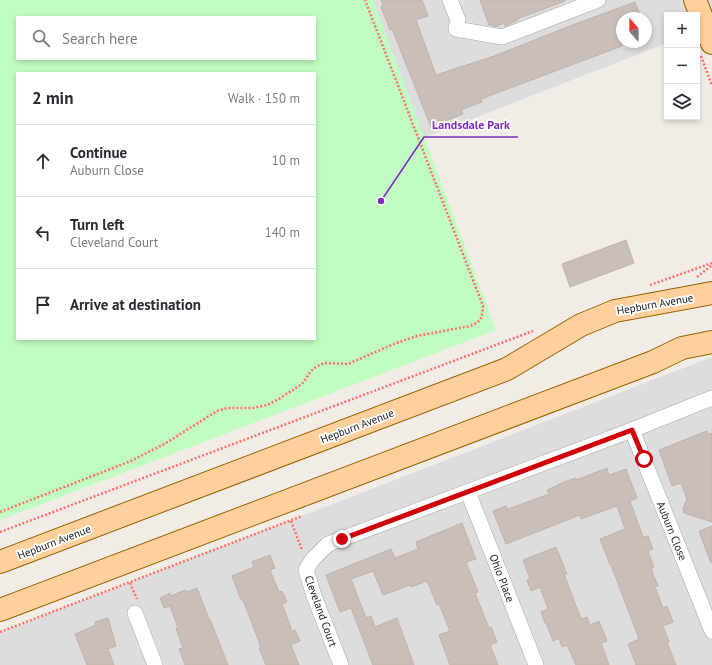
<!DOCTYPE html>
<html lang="en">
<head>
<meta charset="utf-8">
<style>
	body { margin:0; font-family:"PT Sans",sans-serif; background:#f2f2f3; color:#2b2b33 }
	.controls { position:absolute; right:12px; top:12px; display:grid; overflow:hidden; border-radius:0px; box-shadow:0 2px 6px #0003 }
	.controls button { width:36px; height:36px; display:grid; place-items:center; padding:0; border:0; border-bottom:1px solid #e1e1e2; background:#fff; color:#2b2b33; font:20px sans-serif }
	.compass { position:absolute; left:616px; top:12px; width:36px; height:36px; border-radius:50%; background:#fff; box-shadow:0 2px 6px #0003; rotate:339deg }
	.stop { position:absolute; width:12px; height:12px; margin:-9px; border:3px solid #cf0009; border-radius:50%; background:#fff }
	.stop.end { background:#cf0009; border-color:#fff; box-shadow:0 1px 4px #0008 }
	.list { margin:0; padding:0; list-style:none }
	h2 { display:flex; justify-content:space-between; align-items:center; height:52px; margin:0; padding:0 16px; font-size:17px }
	h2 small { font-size:13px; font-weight:400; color:#7c7c81 }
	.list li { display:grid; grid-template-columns:26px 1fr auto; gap:12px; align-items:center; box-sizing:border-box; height:72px; padding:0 16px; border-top:1px solid #e1e1e2 }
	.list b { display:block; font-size:15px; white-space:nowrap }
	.list p { margin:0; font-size:13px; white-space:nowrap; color:#7c7c81 }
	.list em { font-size:13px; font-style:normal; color:#7c7c81 }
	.icon { flex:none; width:22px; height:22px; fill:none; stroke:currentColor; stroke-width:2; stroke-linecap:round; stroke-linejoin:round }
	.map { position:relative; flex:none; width:712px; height:665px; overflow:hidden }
	.search { position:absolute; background:#fff; box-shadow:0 2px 6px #0003; left:16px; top:16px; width:300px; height:44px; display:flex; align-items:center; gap:10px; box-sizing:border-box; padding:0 14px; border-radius:0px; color:#7c7c81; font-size:15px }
	.panel { position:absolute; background:#fff; box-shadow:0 2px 6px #0003; left:16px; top:72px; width:300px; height:268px; border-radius:0px }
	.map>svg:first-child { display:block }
</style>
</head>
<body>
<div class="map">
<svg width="712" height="665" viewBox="0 0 712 665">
	<rect width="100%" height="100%" fill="#f1ede6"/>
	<!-- residential -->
	<path fill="#dedddd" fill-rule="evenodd" d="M372,0H712V26L697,15H667V43L423,138ZM622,18H646V42H622Z
		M712,357V665H0V633Z"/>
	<!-- park -->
	<path fill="#c1fcc3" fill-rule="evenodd" d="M0,0H373L496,330L0,520ZM17,17H315V59H17ZM17,73H315V339H17Z"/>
	<!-- building -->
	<path fill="#c9bfb8" stroke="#c3b2a7" d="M381,0H422L428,16L416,20L436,75L494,56L575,24L635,2L641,18H622V46L481,99L482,102L461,110L463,114L431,127L392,29L390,30L381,7L383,6Z
		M480,0H565V1L517,19L518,20L505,26L504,23L495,27L492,26V24L489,25Z
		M626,240L634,263L570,287L562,264Z
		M707,431L708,434L712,433V522L684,513L683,508L687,499L681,483L672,486L659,450Z
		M607,468L609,475L626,469L637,498L630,501L643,537L648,536L653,549L648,551L654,567L651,569L658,586L655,587L663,608L667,606L673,622L663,626L669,642H667L676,665H636L628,644L639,639L611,565H610L600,539L625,529L617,506L581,519L580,515L506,544L493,511L506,506L508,509L549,494L547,490L564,482L576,478V480Z
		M462,523L476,559L466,562L478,592L475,593L489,628L491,627L497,642L490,645L498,665H450L439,635L450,631L439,604L437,605L427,581L411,587L410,585L383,595L373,571L351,579L366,618L371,616L375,627L397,618L414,665H373L351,608L340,612L326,575L391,549L395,558L418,549L416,542Z
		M712,526V562L711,563L699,531Z
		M556,547L567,574H564L581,619L587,617L590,625L599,621L607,641L601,643L609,665H576L567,645L562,647L559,638L553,641L546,623H545L541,612L548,609L540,587L531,591L527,580L530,579L523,560Z
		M270,555L275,568L270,570L279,592L282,591L287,602L282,604L292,631L295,630L300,641L291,645L299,665H266L259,648L261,647L243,600H241L232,576L254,567L252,562Z
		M197,588L209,619H210L228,665H185L179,649L183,648L176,629L178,628L170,606L164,608L160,598L170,593L171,596L185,590L186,592Z
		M108,618L116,646L108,649L114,665H87L75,634L96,625L95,622Z"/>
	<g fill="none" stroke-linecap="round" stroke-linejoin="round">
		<!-- street casing -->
		<g stroke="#a7a7a7" stroke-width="16">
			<path id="street" d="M450,0L458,20L456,29L502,37L598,0
				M632,430L712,631
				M468,492L536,665
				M135,613L155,665
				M341,665L314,596L306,570L312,560L328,544L632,430L712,398"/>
		</g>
		<!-- primary casing -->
		<g stroke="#9b6100" stroke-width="24">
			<path id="primary" d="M695,0L712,43
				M0,562L507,369L581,325L615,311L712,293
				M0,610L653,362L682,348L712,342"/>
		</g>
		<!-- path -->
		<path stroke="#ff7168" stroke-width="2.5" stroke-dasharray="2 2" stroke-linecap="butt" d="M701,56L712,86
			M697,277L712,265
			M650,285L712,263
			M0,512L131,461L166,443L217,411L227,408H253L267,405L279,399L302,384L311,371L317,366L325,363L348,364L394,344L417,336L470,326C482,321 482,318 483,306L365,0
			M291,521L302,550
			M0,532L533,331
			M130,583L137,599
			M0,632L302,516"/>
		<!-- street -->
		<use href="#street" stroke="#fff" stroke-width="15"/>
		<!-- primary -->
		<use href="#primary" stroke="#ffd09c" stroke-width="22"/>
	</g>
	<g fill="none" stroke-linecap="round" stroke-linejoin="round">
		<!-- route -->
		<path stroke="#cf0009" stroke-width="5" d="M342,539L632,430L644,459"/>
	</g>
	<g text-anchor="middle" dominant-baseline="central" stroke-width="3.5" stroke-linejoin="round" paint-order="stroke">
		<!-- street labels -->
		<g font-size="11" fill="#202020" stroke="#fff">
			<text transform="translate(655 304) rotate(-10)">Hepburn Avenue</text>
			<text transform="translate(357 426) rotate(-21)">Hepburn Avenue</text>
			<text transform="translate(672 531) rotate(68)">Auburn Close</text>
			<text transform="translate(54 542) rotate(-21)">Hepburn Avenue</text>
			<text transform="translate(502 578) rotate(69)">Ohio Place</text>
			<text transform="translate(321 611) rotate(70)">Cleveland Court</text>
		</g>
	</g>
	<!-- callouts -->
	<path fill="none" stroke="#7b2cbf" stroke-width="1.5" d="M381 201L424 137H518"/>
	<circle fill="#7b2cbf" stroke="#fff" stroke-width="1.5" cx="381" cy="201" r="4"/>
	<g font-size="12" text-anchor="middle" font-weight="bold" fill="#7b2cbf" stroke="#fff" stroke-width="3.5" stroke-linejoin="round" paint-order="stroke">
		<text x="471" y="129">Landsdale Park</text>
	</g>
</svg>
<div class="controls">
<button>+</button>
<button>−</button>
<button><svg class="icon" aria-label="layers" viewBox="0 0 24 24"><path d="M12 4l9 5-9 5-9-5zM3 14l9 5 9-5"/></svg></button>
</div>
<svg class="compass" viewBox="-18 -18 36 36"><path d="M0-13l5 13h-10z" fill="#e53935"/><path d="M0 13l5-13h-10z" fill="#7c7c81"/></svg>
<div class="stop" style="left:644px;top:459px"></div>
<div class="stop end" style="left:342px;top:539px"></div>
<div class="search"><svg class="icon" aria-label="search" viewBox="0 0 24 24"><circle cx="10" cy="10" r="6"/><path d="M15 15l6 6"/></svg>Search here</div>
<section class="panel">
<h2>2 min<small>Walk · 150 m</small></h2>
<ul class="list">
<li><svg class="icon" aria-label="ahead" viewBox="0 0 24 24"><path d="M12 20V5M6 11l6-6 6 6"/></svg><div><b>Continue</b><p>Auburn Close</p></div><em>10 m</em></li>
<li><svg class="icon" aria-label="left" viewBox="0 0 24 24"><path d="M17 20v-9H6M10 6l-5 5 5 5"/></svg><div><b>Turn left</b><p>Cleveland Court</p></div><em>140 m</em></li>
<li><svg class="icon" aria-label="arrive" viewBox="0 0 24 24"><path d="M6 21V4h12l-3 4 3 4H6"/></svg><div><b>Arrive at destination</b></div></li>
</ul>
</section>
</div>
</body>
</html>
